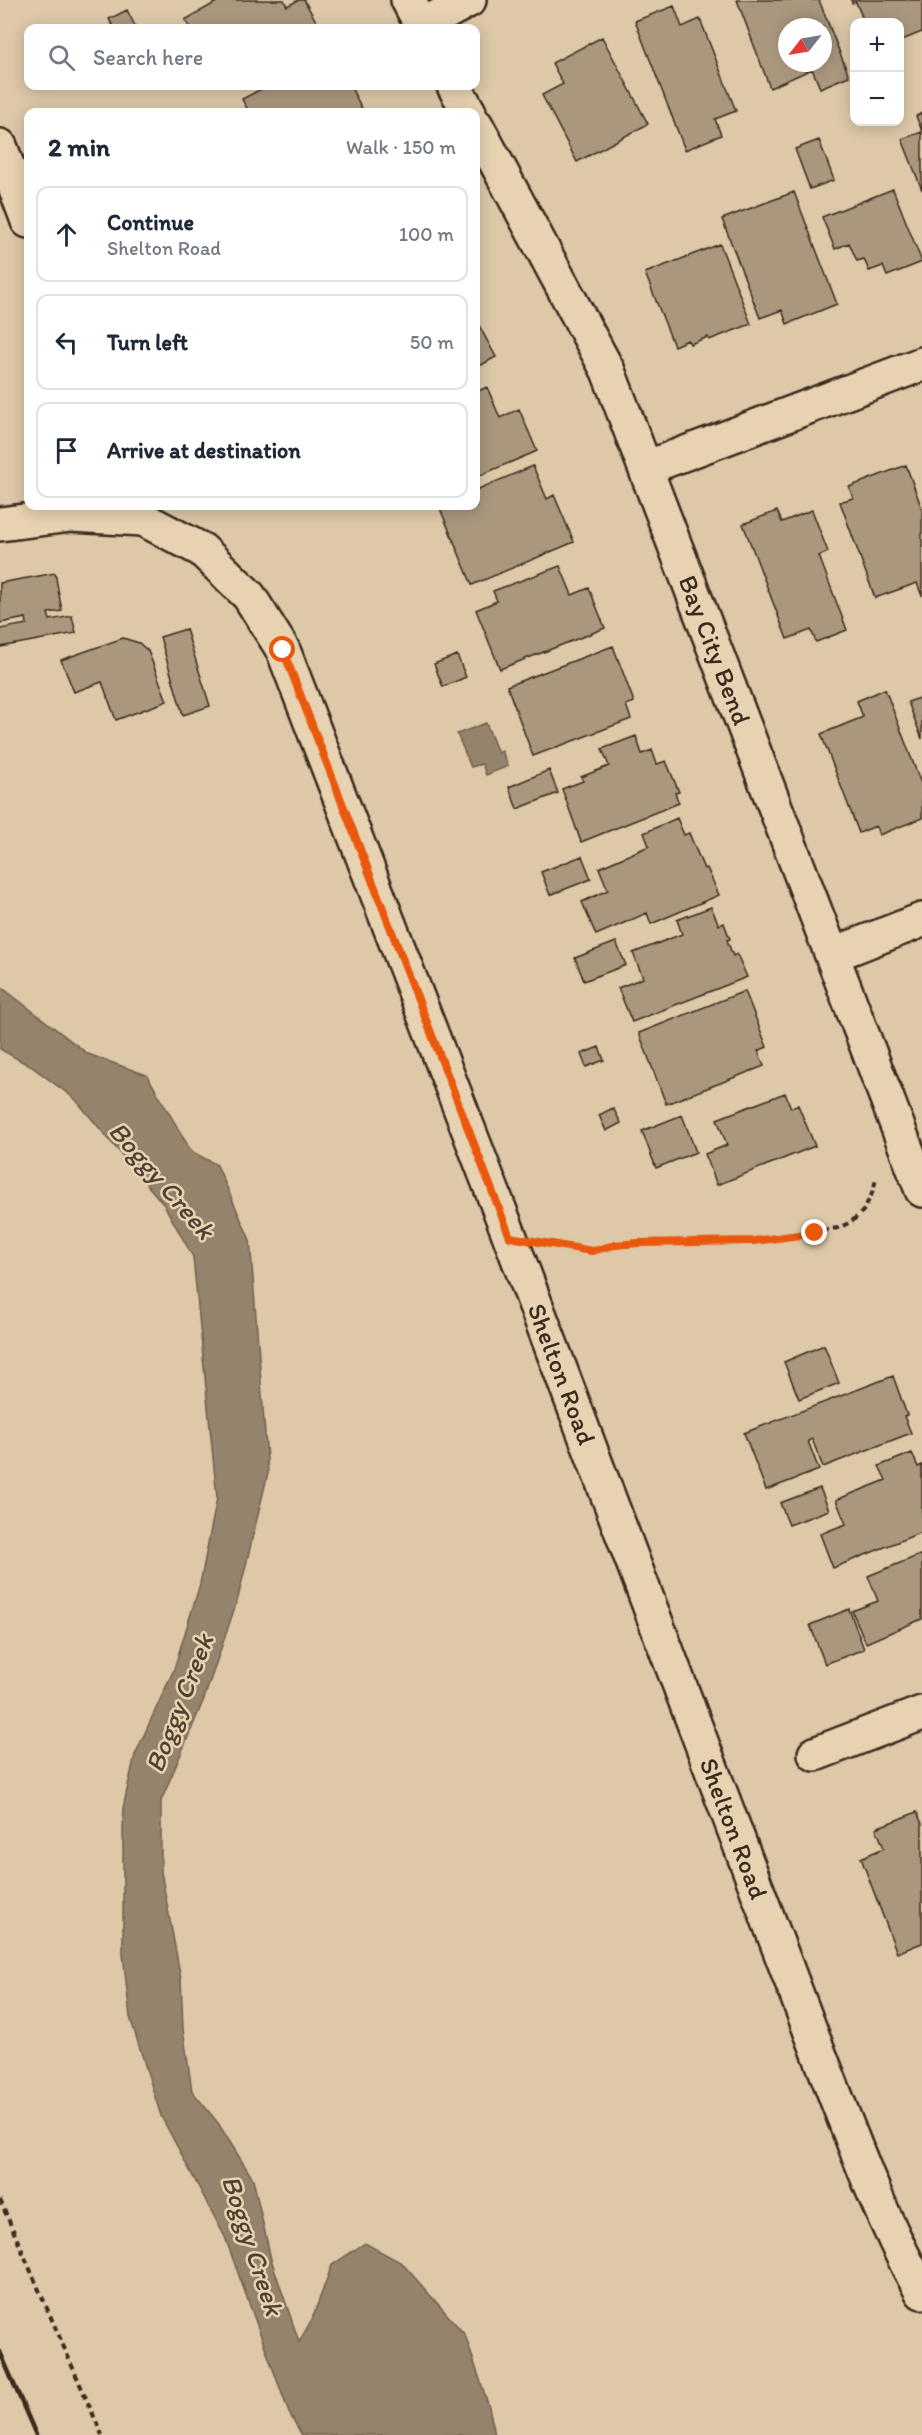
<!DOCTYPE html>
<html lang="en">
<head>
<meta charset="utf-8">
<style>
	body { margin:0; font-family:Itim,sans-serif; background:#f6f6f7; color:#1f2937 }
	.controls { position:absolute; right:18px; top:18px; display:grid; overflow:hidden; border-radius:12px; box-shadow:0 3px 15px #0003 }
	.controls button { width:54px; height:54px; display:grid; place-items:center; padding:0; border:0; border-bottom:2px solid #e0e1e3; background:#fff; color:#1f2937; font:30px sans-serif }
	.compass { position:absolute; left:778px; top:18px; width:54px; height:54px; border-radius:50%; background:#fff; box-shadow:0 3px 15px #0003; rotate:239deg }
	.stop { position:absolute; width:18px; height:18px; margin:-14px; border:4px solid #ea580c; border-radius:50%; background:#fff }
	.stop.end { background:#ea580c; border-color:#fff; box-shadow:0 2px 6px #0008 }
	.list { margin:0; padding:0; list-style:none }
	h2 { display:flex; justify-content:space-between; align-items:center; height:78px; margin:0; padding:0 24px; font-size:26px }
	h2 small { font-size:20px; font-weight:400; color:#747a83 }
	.list li { display:grid; grid-template-columns:39px 1fr auto; gap:18px; align-items:center; box-sizing:border-box; height:96px; margin:0 12px 12px; padding:0 12px; border:2px solid #e0e1e3; border-radius:12px }
	.list b { display:block; font-size:22px; white-space:nowrap }
	.list p { margin:0; font-size:20px; white-space:nowrap; color:#747a83 }
	.list em { font-size:20px; font-style:normal; color:#747a83 }
	.icon { flex:none; width:33px; height:33px; fill:none; stroke:currentColor; stroke-width:2; stroke-linecap:round; stroke-linejoin:round }
	.map { position:relative; flex:none; width:922px; height:2435px; overflow:hidden }
	.search { position:absolute; background:#fff; box-shadow:0 3px 15px #0003; left:24px; top:24px; width:456px; height:66px; display:flex; align-items:center; gap:15px; box-sizing:border-box; padding:0 21px; border-radius:12px; color:#747a83; font-size:22px }
	.panel { position:absolute; background:#fff; box-shadow:0 3px 15px #0003; left:24px; top:108px; width:456px; height:402px; border-radius:12px }
	.map>svg:first-child { display:block }
</style>
</head>
<body>
<div class="map">
<svg width="922" height="2435" viewBox="0 0 922 2435">
	<rect width="100%" height="100%" fill="#ddc8a8"/>
	<filter id="ink" filterUnits="userSpaceOnUse"><feTurbulence type="fractalNoise" baseFrequency=".0167" numOctaves="2"/><feDisplacementMap in="SourceGraphic" scale="12" xChannelSelector="R" yChannelSelector="G"/><feConvolveMatrix kernelMatrix="1 2 1 2 8 2 1 2 1" color-interpolation-filters="sRGB"/></filter>
	<g filter="url(#ink)">
		<!-- water -->
		<path fill="#96836c" stroke="#725f4d" stroke-width="1.5" d="M486,723L498,753L502,751L508,766L486,775L482,764L471,767L457,734Z
			M0,986L88,1054L147,1075L191,1151L217,1165L250,1240L268,1473L238,1598L204,1699L161,1801V1872L181,1979L183,2029L192,2091L218,2123L253,2179L271,2259L299,2342L312,2319L332,2265L365,2243L402,2263L465,2335L489,2407L495,2435H302L289,2413L225,2237L161,2116L130,2017L123,1954V1808L135,1755L174,1669L200,1584L217,1498L193,1257L164,1205L75,1099L32,1067L0,1049Z"/>
		<!-- building -->
		<path fill="#aa977e" stroke="#3b2a1e" stroke-width="1.5" fill-rule="evenodd" d="M220,0H284L287,6L299,0H304L320,28H190L185,20Z
			M737,0H819L849,76L820,88L812,69L770,88ZM787,27H823V63H787Z
			M851,0H922V32L900,41V22H864L856,2L852,3Z
			M674,6L682,27L700,19L736,111L715,119L721,135L685,150L635,21Z
			M127,10L136,28H114L109,19Z
			M602,37L648,124L577,162L542,95L563,84L552,63Z
			M267,86H350L364,112H249L242,99Z
			M922,113V131L916,116Z
			M922,132V190L902,139Z
			M819,140L834,180L810,189L795,149Z
			M893,189L922,262L887,276L883,266L869,271L864,259L857,261L849,243L835,249L822,217Z
			M794,192L837,304L787,324L782,310L760,318L722,219Z
			M720,244L751,324L709,340L708,337L690,344L688,340L674,346L645,273Z
			M476,320L496,357L476,368Z
			M487,387L500,418L519,409L537,451L476,477V392Z
			M906,465L922,509V596L917,583L875,598L840,502L853,498L849,487Z
			M533,466L547,499L554,495L574,542L472,585L439,506H476V490Z
			M812,510L828,552L819,556L847,630L816,642L811,630L787,639L743,524L777,511L782,522Z
			M560,566L572,595L589,588L605,628L500,669L476,610L497,601L493,591Z
			M55,573L62,611L48,613L50,620L72,616L76,633L0,647V629L27,624L26,618L0,623V583Z
			M186,629L210,706L183,715L160,637Z
			M123,638L139,643L148,651L167,701L116,720L102,682L74,692L61,660Z
			M613,646L634,702L626,705L631,719L533,756L507,686Z
			M457,655L466,677L443,687L434,664Z
			M885,689L922,786V818L879,835L876,826L859,833L821,734L863,717L857,701Z
			M922,697V739L908,702Z
			M636,736L642,754L652,750L657,764L666,761L679,792L675,793L679,803L581,842L562,789L583,781L581,777L609,766L602,749Z
			M549,770L558,793L517,809L509,787Z
			M677,818L684,835L689,833L704,869L707,868L719,895L651,924L647,913L596,935L582,902L608,890L599,868L649,846L644,833Z
			M582,856L591,879L550,895L541,872Z
			M711,907L719,925L724,923L730,939L727,940L733,956L737,954L747,977L632,1022L618,988L643,978L633,953L682,934L677,920Z
			M616,942L626,965L584,981L575,958Z
			M745,991L767,1047L758,1051L764,1066L666,1104L639,1033Z
			M599,1047L604,1060L586,1067L581,1054Z
			M785,1093L791,1108L798,1105L815,1146L717,1185L705,1154L727,1145L717,1119Z
			M613,1108L621,1123L606,1131L599,1115Z
			M682,1115L696,1152L656,1168L642,1131Z
			M824,1345L839,1383L799,1399L784,1362Z
			M893,1376L907,1415L904,1416L911,1433L823,1467L812,1439L808,1441L819,1470L766,1490L744,1433Z
			M912,1453L918,1467L922,1465V1532L833,1568L820,1534L846,1524L836,1500L886,1480L879,1466Z
			M820,1488L829,1510L789,1525L780,1503Z
			M922,1554V1619L866,1643L852,1611L878,1601L868,1576Z
			M849,1609L864,1649L825,1664L810,1625Z
			M917,1812L922,1824V1943L897,1953L861,1858L884,1848L876,1828Z"/>
		<g fill="none" stroke-linecap="round" stroke-linejoin="round">
			<!-- minor casing -->
			<g stroke="#3b2a1e" stroke-width="38">
				<g id="minor">
					<path d="M408,0L423,28"/>
					<path d="M421,26L469,0"/>
					<path d="M454,86L469,112"/>
					<path id="s1" d="M476,125L608,371L922,1190"/>
					<path d="M0,146L28,221"/>
					<path d="M646,468L922,364"/>
					<path id="s2" d="M138,506L143,519L202,550L249,596L283,650L510,1237L820,2056C851,2135 880,2217 922,2292"/>
					<path d="M0,524L71,515L143,519"/>
					<path d="M832,955L922,920"/>
					<path d="M815,1754L922,1713"/>
				</g>
			</g>
			<!-- path -->
			<path stroke="#3b2a1e" stroke-width="4" stroke-dasharray="6 4.5" stroke-linecap="butt" d="M552,1243L592,1251L615,1245L638,1243L754,1241L838,1228L851,1222L863,1211L871,1196L876,1180
				M0,2200L102,2435"/>
			<!-- minor -->
			<use href="#minor" stroke="#e7d2b1" stroke-width="33"/>
			<!-- rail -->
			<path stroke="#3b2a1e" stroke-width="4.5" d="M0,2352L36,2435"/>
		</g>
	</g>
	<g fill="none" stroke-linecap="round" stroke-linejoin="round" filter="url(#ink)">
		<!-- route -->
		<path stroke="#ea580c" stroke-width="8" d="M283,650L510,1237L592,1251L615,1245L638,1243L754,1241L815,1233"/>
	</g>
	<g text-anchor="middle" dominant-baseline="central" stroke-width="5" stroke-linejoin="round" paint-order="stroke">
		<!-- street labels -->
		<g font-size="26" fill="#3b2a1e" stroke="#e7d2b1">
			<text stroke="none"><textPath href="#s1" startOffset="578">Bay City Bend</textPath></text>
			<text stroke="none"><textPath href="#s2" startOffset="986">Shelton Road</textPath></text>
			<text stroke="none"><textPath href="#s2" startOffset="1472">Shelton Road</textPath></text>
		</g>
		<!-- water labels -->
		<g font-size="27" font-style="italic" fill="#524032" stroke="#e7d2b1">
			<text transform="translate(162 1180) rotate(49)">Boggy Creek</text>
			<text transform="translate(179 1703) rotate(-69)">Boggy Creek</text>
			<text transform="translate(253 2245) rotate(72)">Boggy Creek</text>
		</g>
	</g>
</svg>
<div class="controls">
<button>+</button>
<button>−</button>
</div>
<svg class="compass" viewBox="-18 -18 36 36"><path d="M0-13l5 13h-10z" fill="#e53935"/><path d="M0 13l5-13h-10z" fill="#747a83"/></svg>
<div class="stop" style="left:283px;top:650px"></div>
<div class="stop end" style="left:815px;top:1233px"></div>
<div class="search"><svg class="icon" aria-label="search" viewBox="0 0 24 24"><circle cx="10" cy="10" r="6"/><path d="M15 15l6 6"/></svg>Search here</div>
<section class="panel">
<h2>2 min<small>Walk · 150 m</small></h2>
<ul class="list">
<li><svg class="icon" aria-label="ahead" viewBox="0 0 24 24"><path d="M12 20V5M6 11l6-6 6 6"/></svg><div><b>Continue</b><p>Shelton Road</p></div><em>100 m</em></li>
<li><svg class="icon" aria-label="left" viewBox="0 0 24 24"><path d="M17 20v-9H6M10 6l-5 5 5 5"/></svg><div><b>Turn left</b></div><em>50 m</em></li>
<li><svg class="icon" aria-label="arrive" viewBox="0 0 24 24"><path d="M6 21V4h12l-3 4 3 4H6"/></svg><div><b>Arrive at destination</b></div></li>
</ul>
</section>
</div>
</body>
</html>
